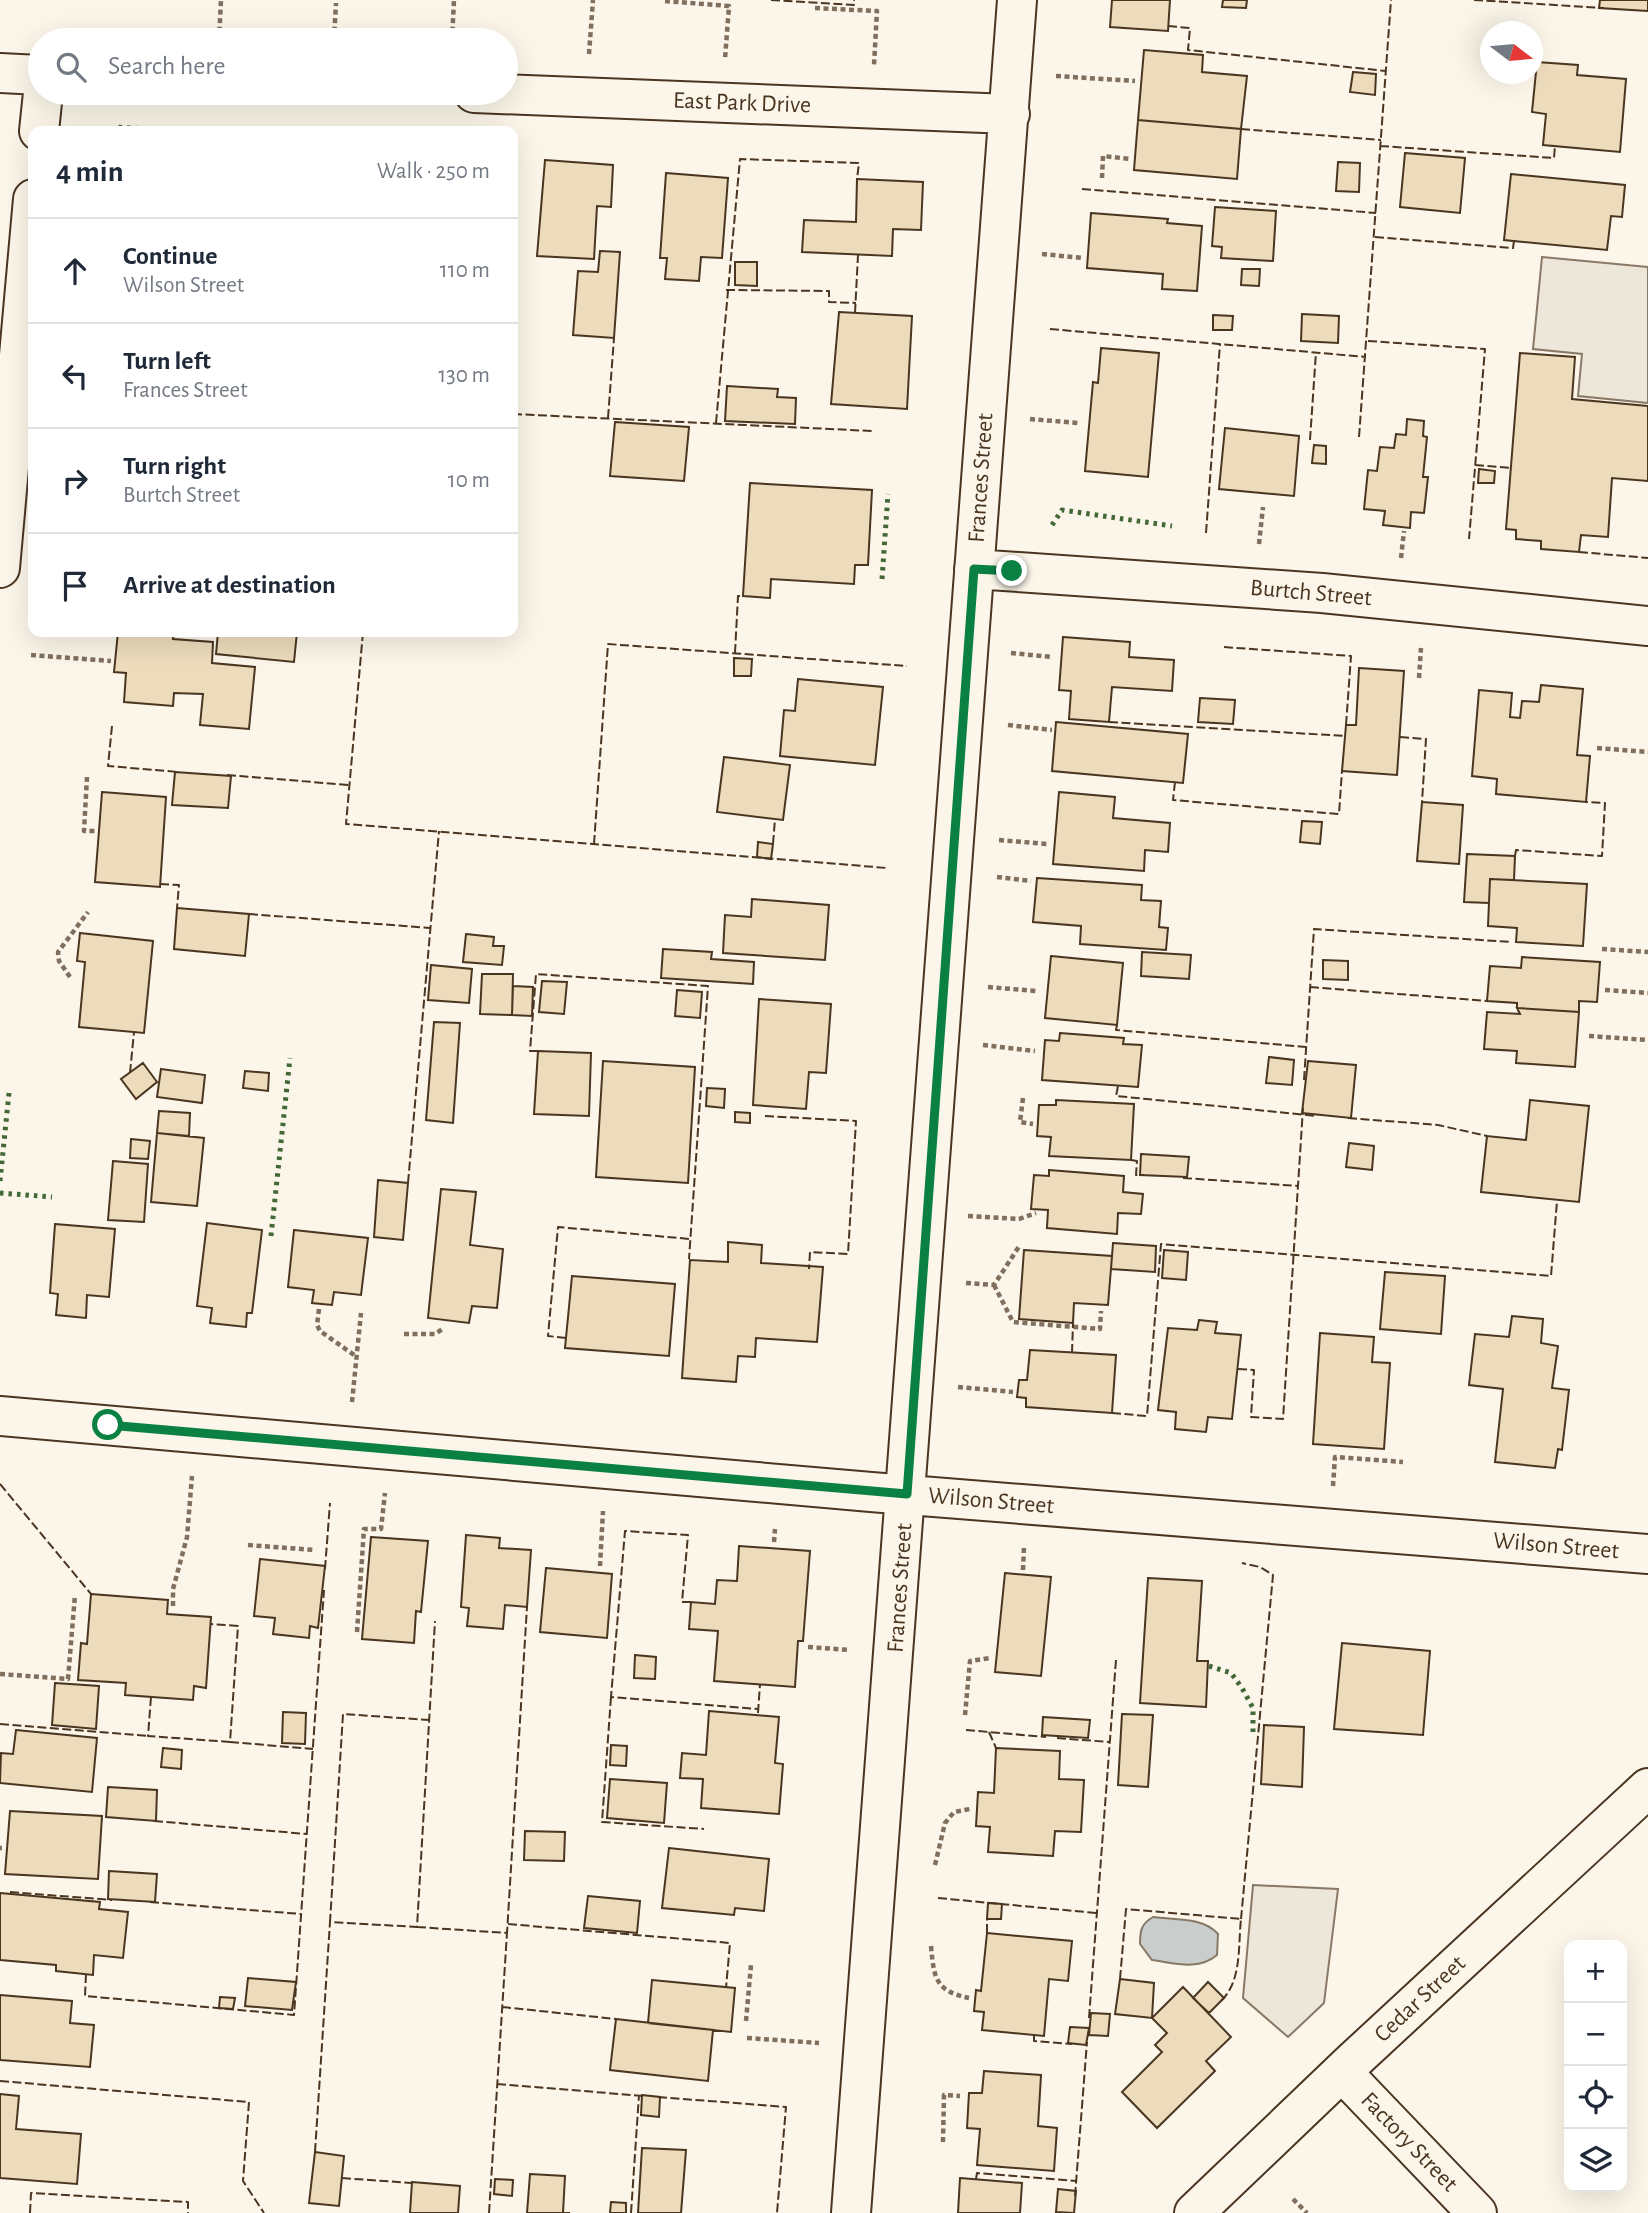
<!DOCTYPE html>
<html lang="en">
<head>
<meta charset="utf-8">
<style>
	body { margin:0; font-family:"Alegreya Sans",sans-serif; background:#f6f6f7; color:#1f2937 }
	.controls { position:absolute; right:21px; bottom:21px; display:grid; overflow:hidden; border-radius:14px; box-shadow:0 7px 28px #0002 }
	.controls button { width:63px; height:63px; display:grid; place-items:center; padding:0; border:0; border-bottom:2px solid #e0e1e3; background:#fff; color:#1f2937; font:35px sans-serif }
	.compass { position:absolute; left:1480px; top:21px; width:63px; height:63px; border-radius:50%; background:#fff; box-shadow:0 7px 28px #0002; rotate:106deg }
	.stop { position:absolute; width:21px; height:21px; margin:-16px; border:5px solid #0b8043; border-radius:50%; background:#fff }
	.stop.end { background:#0b8043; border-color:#fff; box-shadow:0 2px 7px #0008 }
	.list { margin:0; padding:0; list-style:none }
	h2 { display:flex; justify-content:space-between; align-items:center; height:91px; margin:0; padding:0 28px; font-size:30px }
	h2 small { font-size:23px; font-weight:400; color:#747a83 }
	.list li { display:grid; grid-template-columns:46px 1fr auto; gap:21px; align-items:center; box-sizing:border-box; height:105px; padding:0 28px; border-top:2px solid #e0e1e3 }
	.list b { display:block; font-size:26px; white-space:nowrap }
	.list p { margin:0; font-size:23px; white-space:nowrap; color:#747a83 }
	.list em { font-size:23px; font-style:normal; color:#747a83 }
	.icon { flex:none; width:38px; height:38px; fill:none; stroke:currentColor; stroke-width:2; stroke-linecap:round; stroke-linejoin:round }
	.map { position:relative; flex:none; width:1648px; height:2213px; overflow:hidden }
	.search { position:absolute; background:#fff; box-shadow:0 7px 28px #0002; left:28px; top:28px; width:490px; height:77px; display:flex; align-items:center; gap:18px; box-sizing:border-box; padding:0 24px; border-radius:38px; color:#747a83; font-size:26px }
	.panel { position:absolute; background:#fff; box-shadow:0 7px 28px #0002; left:28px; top:126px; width:490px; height:511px; border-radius:14px }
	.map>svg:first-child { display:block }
</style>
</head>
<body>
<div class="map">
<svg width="1648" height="2213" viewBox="0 0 1648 2213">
	<rect width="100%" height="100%" fill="#fbf6e9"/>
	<!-- parking -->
	<path fill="#ede7d9" stroke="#887966" stroke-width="2" d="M1542,257L1648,267V403L1578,396L1582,354L1533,349Z
		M1253,1885L1338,1889L1324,2003L1288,2037L1243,1998Z"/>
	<!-- water -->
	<path fill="#c9cecd" stroke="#887966" stroke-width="2" d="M1153,1917C1175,1920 1203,1917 1218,1934L1217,1955C1198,1971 1175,1963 1152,1960L1140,1944C1140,1931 1141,1924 1153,1917Z"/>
	<!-- building -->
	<path fill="#ecdcbc" stroke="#4a3520" stroke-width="2" d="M1112,0H1170L1168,31L1110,27Z
		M1223,0H1247L1246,8L1222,7Z
		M1600,0H1648V11L1599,8Z
		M1144,50L1203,55L1202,72L1247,76L1241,129L1138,120Z
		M1537,62L1578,65L1577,75L1626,79L1620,152L1543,145L1546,114L1532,112Z
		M1353,72L1376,74L1375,95L1350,92Z
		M1138,120L1241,129L1237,179L1134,170Z
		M1405,153L1465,158L1460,213L1400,207Z
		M545,160L613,165L611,207L597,206L594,259L537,256Z
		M1338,162L1360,163L1359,192L1336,191Z
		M666,173L728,178L722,258L701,257L699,281L665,279L667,258H660Z
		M1511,174L1625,185L1622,217L1611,216L1607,250L1504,240Z
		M857,179L923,182L921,230L893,229L892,256L802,252L804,220L856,222Z
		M1215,207L1276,211L1273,261L1221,258L1222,247L1212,246Z
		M1091,213L1168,219L1167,223L1202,226L1197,291L1162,289L1163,274L1087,268Z
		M600,251L620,252L614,338L573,335L578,271L598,272Z
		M735,262H757V286L735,285Z
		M1242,269H1260L1259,286L1241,285Z
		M839,312L912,316L907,409L831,404Z
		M1302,314L1339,316L1338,343L1301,341Z
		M1213,315L1233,316L1232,330H1213Z
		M1101,348L1159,353L1148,477L1085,471L1093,382L1098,383Z
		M1520,353L1575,357L1572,399L1648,406V481L1612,478L1608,537L1581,535L1579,552L1541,549V541L1516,539V530L1506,529Z
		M727,386L778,389L777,397L796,398L795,424L725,421Z
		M1407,419L1424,421L1423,436L1427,437L1423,477H1428L1424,513L1411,512L1410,528L1383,525L1385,511L1364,509L1368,470L1377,471L1380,447L1394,448L1396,434L1406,435Z
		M615,422L689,427L684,481L610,476Z
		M1225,428L1299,436L1294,496L1219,489Z
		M1314,445L1326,446V464L1312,463Z
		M1479,469L1495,471L1494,483H1478Z
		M750,483L872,490L868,565H855L854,584L771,579L770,598L743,596Z
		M118,632H174L173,639L213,642L212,663L255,667L249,729L200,725L203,694L174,693L173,706L124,702L126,673L114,672Z
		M218,632H297L294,662L216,654Z
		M1063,637L1130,642L1129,657L1174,660L1172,691L1112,687L1109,722L1069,719L1071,691L1059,690Z
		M734,658L752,659L751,676H734Z
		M1359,668L1404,671L1397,775L1342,771L1346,725H1356Z
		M798,679L883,687L875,765L780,756L784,710L795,711Z
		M1541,685L1583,689L1577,755L1590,756L1586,802L1496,794L1497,779L1472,776L1479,690L1512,693L1510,717L1520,718L1522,701L1539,702Z
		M1200,698L1235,700L1233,724L1198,722Z
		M1056,722L1188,734L1183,783L1052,771Z
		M724,757L790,765L783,820L717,812Z
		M175,772L231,776L228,808L172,805Z
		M102,792L166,797L160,887L95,882Z
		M1059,792L1115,797L1113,818L1170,823L1168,852L1145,850L1144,871L1053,864Z
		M1422,802L1463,805L1459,864L1417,861Z
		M1302,821L1322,822L1320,844L1300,842Z
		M758,842L773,844L771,859L757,857Z
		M1467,854L1515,856L1514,880L1490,879L1489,903L1464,902Z
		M1037,878L1142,885L1141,900L1161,901L1159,927L1168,928L1166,950L1080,944L1081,926L1033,922Z
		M1490,879L1587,884L1583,946L1516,942L1517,928L1488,926Z
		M752,899L829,905L825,960L723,953L725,915L751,917Z
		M177,908L249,914L245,956L174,949Z
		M80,933L153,941L144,1033L79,1027L85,962L77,961Z
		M466,934L494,937L493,946H504L502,965L463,962Z
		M663,949L712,952L711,959L754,962L753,984L661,978Z
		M1142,952L1191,955L1189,979L1141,976Z
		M1051,956L1123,963L1117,1025L1045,1018Z
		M1522,957L1600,962L1597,1002L1579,1001V1012L1517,1008V1003L1487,1001L1490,966L1521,968Z
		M1323,960L1348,961V980L1323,979Z
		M431,965L472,969L469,1003L428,1000Z
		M482,974H513L512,1015L480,1014Z
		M542,981L567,982L564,1014L539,1012Z
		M513,986L533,987L532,1016L512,1015Z
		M677,990L702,992L700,1018L675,1016Z
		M759,999L831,1004L826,1073L809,1072L806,1109L753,1105Z
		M1517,1008L1579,1012L1575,1067L1516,1063L1517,1051L1484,1049L1487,1012L1520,1014Z
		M434,1022L460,1023L453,1123L426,1120Z
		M1060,1033L1124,1038L1123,1044L1142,1045L1138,1087L1042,1080L1045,1040L1059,1041Z
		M538,1051L591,1053L589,1116L534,1114Z
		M1269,1057L1294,1060L1292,1085L1266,1083Z
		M603,1061L695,1067L688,1183L596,1177Z
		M1308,1061L1356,1065L1351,1118L1302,1113Z
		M143,1063L157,1082L136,1099L121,1079Z
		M161,1069L205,1075L202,1103L157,1097Z
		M245,1071L269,1073L268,1091L243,1088Z
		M707,1088L725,1089L724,1108L706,1106Z
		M1056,1100L1134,1104L1131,1160L1049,1156L1051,1137L1037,1136L1039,1105H1056Z
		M1530,1100L1589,1106L1579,1202L1481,1192L1487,1136L1526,1140Z
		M159,1111L190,1113L189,1136L157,1133Z
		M735,1112L750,1113V1123L735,1122Z
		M157,1133L204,1138L197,1206L151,1202Z
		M131,1139L150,1141L148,1159L130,1158Z
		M1349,1143L1374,1146L1372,1170L1346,1167Z
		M1141,1154L1189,1157L1187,1177L1140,1175Z
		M113,1161L148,1164L144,1222L108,1220Z
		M1049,1170L1124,1176L1123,1192L1143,1194L1141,1214L1118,1213L1117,1234L1047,1228L1048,1210L1031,1209L1034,1175L1049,1176Z
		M378,1180L408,1183L403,1240L374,1237Z
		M441,1189L476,1192L470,1245L503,1249L497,1308L472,1306L469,1323L428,1318Z
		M207,1223L262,1230L252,1313H247L246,1327L210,1323L212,1308L197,1306Z
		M55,1224L115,1229L109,1297L87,1295L86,1318L56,1315L58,1294L50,1293Z
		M294,1230L368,1238L361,1295L334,1292L332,1305L312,1303L314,1290L288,1287Z
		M728,1242L762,1245L761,1263L823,1267L817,1342L756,1338L755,1357L738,1356L736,1382L682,1378L690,1260L728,1262Z
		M1113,1243L1156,1246L1155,1272L1111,1269Z
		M1024,1250L1112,1256L1108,1305L1074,1303L1073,1323L1019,1319Z
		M1164,1250L1188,1252L1186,1280L1162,1278Z
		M1385,1272L1445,1276L1441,1334L1380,1329Z
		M572,1276L675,1284L669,1356L565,1348Z
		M1512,1316L1543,1319L1541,1343L1558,1346L1552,1388L1569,1390L1562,1450L1558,1449L1555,1468L1495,1462L1503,1389L1469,1385L1475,1334L1509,1337Z
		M1199,1320L1217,1322L1215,1333L1241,1335L1232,1419L1208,1417L1206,1432L1175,1429L1176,1412L1158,1410L1168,1328L1197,1330Z
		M1320,1333L1374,1337L1372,1362L1390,1363L1384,1449L1313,1444Z
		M1030,1350L1116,1355L1112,1413L1026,1407V1398L1017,1397L1019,1380H1027Z
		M466,1535L500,1538L499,1548L531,1550L527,1607L505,1605L503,1629L467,1626L469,1608L461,1607Z
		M371,1537L428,1541L421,1612L416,1611L414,1643L362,1639Z
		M739,1546L810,1551L803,1641H798L795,1687L714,1681L718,1631L689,1629L691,1602L715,1604L717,1580L737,1581Z
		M260,1559L325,1566L318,1628L310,1626L309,1638L273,1634L275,1618L254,1616Z
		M546,1568L612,1574L607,1638L540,1632Z
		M1005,1573L1051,1577L1041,1676L995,1672Z
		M1148,1578L1202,1581L1197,1661H1208L1206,1707L1140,1703Z
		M91,1594L168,1600L167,1614L211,1617L206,1688L194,1686L193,1700L125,1695L126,1683L78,1680L81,1643L87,1644Z
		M1342,1643L1430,1651L1423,1735L1334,1729Z
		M635,1655L656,1657L655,1679L634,1678Z
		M55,1683L99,1686L96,1729L52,1725Z
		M709,1711L779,1717L775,1763L783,1764L779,1814L701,1808L703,1779L680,1778L682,1753L706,1755Z
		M283,1712L306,1713L305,1744L282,1743Z
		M1122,1714L1153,1715L1148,1787L1118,1785Z
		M1043,1717L1090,1720L1088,1738L1042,1735Z
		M1264,1725L1304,1727L1302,1787L1261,1784Z
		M16,1730L97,1738L92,1792L0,1783L1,1753L13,1754Z
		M611,1745L627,1746L626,1766L610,1765Z
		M163,1748L182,1750L181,1769L161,1767Z
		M996,1748L1060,1751L1059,1779L1084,1780L1081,1832L1055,1831L1053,1856L988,1852L990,1827L976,1826L978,1792L994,1793Z
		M610,1779L667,1783L664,1823L607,1818Z
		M108,1787L157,1790L156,1821L106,1817Z
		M10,1811L102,1816L98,1879L5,1874Z
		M525,1831L565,1832L564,1861L524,1860Z
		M669,1848L769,1859L764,1911L735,1908L734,1915L662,1908Z
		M109,1871L157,1874L155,1902L108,1899Z
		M0,1893L100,1902L99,1909L128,1912L123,1958L94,1955L93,1975L56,1971V1965L0,1960Z
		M588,1896L640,1901L637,1933L584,1928Z
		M988,1903L1002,1904L1001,1919H987Z
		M987,1933L1072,1941L1068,1981L1049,1979L1044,2036L982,2030L984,2012L974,2011L976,1990L981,1991Z
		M248,1978L296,1982L292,2010L245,2006Z
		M1120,1979L1154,1983L1152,2018L1115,2014Z
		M652,1980L735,1988L731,2032L648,2023Z
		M1208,1982L1224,1998L1209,2013L1193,1998Z
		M1183,1987L1231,2037L1206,2061L1215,2071L1157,2128L1122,2092L1162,2052L1155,2045L1167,2033L1152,2018Z
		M0,1995L72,2001L70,2023L94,2025L90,2067L0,2060Z
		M220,1997L235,1998L233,2009L219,2008Z
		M1091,2013L1110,2014L1108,2036L1089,2035Z
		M616,2019L713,2030L708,2081L610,2070Z
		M1070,2027L1089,2028L1086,2045L1068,2043Z
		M984,2071L1041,2075L1038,2126L1057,2128L1054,2171L977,2165L980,2129L967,2128L969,2093H982Z
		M0,2094L19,2096L16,2129L81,2134L77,2184L0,2178Z
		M642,2095L660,2097L659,2117L641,2115Z
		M642,2148L686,2150L681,2213H638Z
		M315,2152L344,2156L339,2206L309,2203Z
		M530,2174L565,2176L563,2213H570H527Z
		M960,2178L1022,2183L1020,2213H958Z
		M495,2179L513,2180L512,2196L494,2194Z
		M412,2182L460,2186L458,2213H410Z
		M1058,2189L1076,2191L1074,2213L1056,2212Z
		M611,2202L626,2203V2213H610Z"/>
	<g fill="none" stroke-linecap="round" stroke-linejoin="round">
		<!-- minor casing -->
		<g stroke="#4a3520" stroke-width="42">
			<path id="minor" d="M0,73L40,75
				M474,93L1010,114
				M39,131L43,93
				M0,568L33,199
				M974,569L1322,593L1648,626
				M0,1416L871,1492L1648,1554
				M1342,2072L1477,2213
				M851,2213L1017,0"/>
		</g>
		<!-- secondary casing -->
		<g stroke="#4a3520" stroke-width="42">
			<path id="secondary" d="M1194,2213L1353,2061L1648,1788"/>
		</g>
		<!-- path -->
		<path stroke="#7f6f5c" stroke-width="4.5" stroke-dasharray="5 3.5" stroke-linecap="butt" d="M665,1L729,6L725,59
			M815,8L877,11L874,65
			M219,40L221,0
			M334,40L336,3
			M452,40L454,0
			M589,54L593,0
			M1056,76L1135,81
			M1102,178L1103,156L1130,159
			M1042,254L1083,258
			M1030,419L1078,423
			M1259,544L1263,507
			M1401,558L1404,531
			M1011,653L1052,657
			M31,655L111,661
			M1419,678L1421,648
			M1008,725L1052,730
			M1597,748L1648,752
			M87,777L84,831H95
			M999,840L1047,844
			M997,877L1031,881
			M1602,949L1648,952
			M70,977L59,961L58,952L88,912
			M988,987L1036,991
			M1605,990L1648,993
			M1589,1036L1648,1040
			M983,1045L1035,1051
			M1023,1098L1020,1122L1033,1124
			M968,1216L1019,1219L1036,1213
			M966,1283L994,1285L1020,1245
			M994,1285L1013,1322L1100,1329L1101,1311
			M319,1309L317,1325L320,1331L357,1357
			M404,1334H435L444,1328
			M958,1387L1013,1392
			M352,1402L361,1313
			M1333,1486L1335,1457L1403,1462
			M774,1542L775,1529
			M248,1545L315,1550
			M600,1566L603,1511
			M1023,1570L1024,1547
			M173,1606V1589L187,1537L192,1476
			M357,1632L364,1529H381L385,1493
			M808,1647L849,1650
			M0,1674L68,1679L75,1595
			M965,1715L970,1661L990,1658
			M0,1848H2
			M935,1865L945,1823L954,1812L970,1809
			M931,1946C934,1978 935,1991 969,1998
			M746,2021L751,1965
			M747,2038L819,2043
			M943,2142L944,2095L960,2096
			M1293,2199L1307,2213"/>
		<!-- minor -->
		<use href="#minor" stroke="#fbf6e9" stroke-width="38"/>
		<!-- secondary -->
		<use href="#secondary" stroke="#fbf6e9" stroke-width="38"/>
		<!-- hedge -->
		<path stroke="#436837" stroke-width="5" stroke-dasharray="3.5 5" stroke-linecap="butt" d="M114,131V127L185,131
			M1052,525L1062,510L1172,526
			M882,579L888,494
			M0,1181L9,1093
			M0,1193L52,1197
			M271,1236L290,1058
			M1209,1666L1231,1673L1242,1688L1253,1708V1733"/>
		<!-- fence -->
		<path stroke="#4a3520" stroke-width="2" stroke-dasharray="9 3.5" stroke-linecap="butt" d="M771,0L854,5V0
			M1474,0L1604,8
			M1168,26L1190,28L1188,50L1386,71
			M1241,129L1381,140
			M1380,146L1554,158L1555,146
			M1082,189L1376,213
			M1375,237L1513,248L1514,241
			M726,290L829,291V302L856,303
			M855,313L858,255
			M1050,329L1366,357
			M1368,341L1485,349L1469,539
			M513,414L872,431
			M608,418L614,338
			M716,423L740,159L859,163L857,179
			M1359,437L1391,0
			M1310,440L1316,352
			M1475,465L1511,468
			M1206,533L1220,344
			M1579,552L1648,558
			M363,632L346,824L887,868
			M1224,647L1351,656L1346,725
			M735,653L738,596H743
			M1109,722L1345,736
			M112,726L108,766L178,772
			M1400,737L1426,739L1422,802
			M227,775L349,785
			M1175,782L1173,800L1339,814L1342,771
			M594,844L608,644L907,666
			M773,844L775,819
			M1515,856L1516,850L1602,856L1605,803L1586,802
			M160,884L179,885L177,908
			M249,914L430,928
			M1310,987L1487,1001
			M1117,1025L1116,1030L1306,1047
			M538,1051H530L536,974L708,986L689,1259
			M130,1073L134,1032
			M1304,1080L1314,929L1511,942
			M1118,1086L1116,1096L1317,1116
			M765,1116L856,1121L848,1254L810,1252L809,1269
			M1348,1118L1438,1125L1487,1136
			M1131,1160L1137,1161L1136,1175H1144
			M1183,1178L1298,1186
			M408,1183L439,831
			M566,1338L548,1336L558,1227L690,1239
			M1072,1353L1073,1323
			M1238,1369L1254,1370L1251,1417L1283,1419L1303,1108
			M1112,1413L1147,1416L1161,1244L1551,1276L1557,1201
			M0,1484L91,1594
			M325,1569L330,1503
			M691,1602H682L688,1535L625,1531L611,1697L758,1709
			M151,1697L148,1736L230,1742L238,1626L210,1624
			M611,1697L602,1822L704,1829
			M758,1713L760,1684
			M430,1720L343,1714L330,1922L417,1927L435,1621
			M0,1724L148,1736
			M966,1730L1046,1737
			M989,1732L996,1748
			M1057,1738L1109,1742
			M230,1742L313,1749
			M154,1821L307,1834
			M10,1892L112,1900
			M938,1898L1096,1913
			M150,1902L301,1914
			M1241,1919L1273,1575L1260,1567L1242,1563
			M508,1924L730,1943L726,1988
			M417,1927L507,1933L527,1607
			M987,1933V1917
			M86,1974L85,1996L294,2015L324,1590
			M1120,1979L1126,1909L1241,1919C1238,1946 1242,1981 1221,2001
			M502,2007L616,2019
			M1089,2018L1116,1660
			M1034,2035V2041L1072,2044
			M0,2081L249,2102L243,2181L264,2213
			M497,2084L644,2096
			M658,2097L786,2107L777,2213
			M315,2152L330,1922
			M342,2178L411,2183
			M976,2179L977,2173L1076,2181
			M1075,2196L1087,2042
			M30,2213L31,2193L188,2202V2213
			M489,2213L507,1933
			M631,2213L639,2095"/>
	</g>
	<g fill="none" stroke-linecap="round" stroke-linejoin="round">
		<!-- route -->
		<path stroke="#0b8043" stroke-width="9" d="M108,1425L907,1494L974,569L1012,571"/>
	</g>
	<g text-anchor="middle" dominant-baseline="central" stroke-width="5" stroke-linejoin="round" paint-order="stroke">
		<!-- street labels -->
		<g font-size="24" fill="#4a3520" stroke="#fbf6e9">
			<text transform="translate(742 103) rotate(2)">East Park Drive</text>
			<text transform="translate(981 478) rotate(-86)">Frances Street</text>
			<text transform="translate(1311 593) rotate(5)">Burtch Street</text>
			<text transform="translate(991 1501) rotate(5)">Wilson Street</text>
			<text transform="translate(1556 1546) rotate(5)">Wilson Street</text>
			<text transform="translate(900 1588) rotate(-86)">Frances Street</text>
			<text transform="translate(1420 1999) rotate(-43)">Cedar Street</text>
			<text transform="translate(1409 2142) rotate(46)">Factory Street</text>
		</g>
	</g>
</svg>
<div class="controls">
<button>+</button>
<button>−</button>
<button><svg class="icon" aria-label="locate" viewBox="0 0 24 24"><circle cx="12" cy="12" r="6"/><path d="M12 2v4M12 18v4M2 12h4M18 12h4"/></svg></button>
<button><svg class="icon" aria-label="layers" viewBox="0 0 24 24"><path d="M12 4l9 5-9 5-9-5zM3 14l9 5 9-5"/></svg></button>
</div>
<svg class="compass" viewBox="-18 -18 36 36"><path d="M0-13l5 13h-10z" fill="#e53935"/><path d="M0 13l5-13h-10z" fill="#747a83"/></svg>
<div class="stop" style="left:108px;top:1425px"></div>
<div class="stop end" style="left:1012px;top:571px"></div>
<div class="search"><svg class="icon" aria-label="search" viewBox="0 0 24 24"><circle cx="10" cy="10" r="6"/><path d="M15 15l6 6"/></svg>Search here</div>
<section class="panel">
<h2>4 min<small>Walk · 250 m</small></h2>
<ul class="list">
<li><svg class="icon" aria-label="ahead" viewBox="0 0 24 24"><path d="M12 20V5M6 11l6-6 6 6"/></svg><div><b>Continue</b><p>Wilson Street</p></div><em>110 m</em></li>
<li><svg class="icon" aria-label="left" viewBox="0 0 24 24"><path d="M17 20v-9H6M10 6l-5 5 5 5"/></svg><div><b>Turn left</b><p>Frances Street</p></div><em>130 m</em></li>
<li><svg class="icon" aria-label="right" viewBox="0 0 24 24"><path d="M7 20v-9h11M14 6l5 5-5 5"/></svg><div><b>Turn right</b><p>Burtch Street</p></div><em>10 m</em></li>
<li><svg class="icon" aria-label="arrive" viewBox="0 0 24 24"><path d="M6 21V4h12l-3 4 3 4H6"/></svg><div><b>Arrive at destination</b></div></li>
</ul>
</section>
</div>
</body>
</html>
